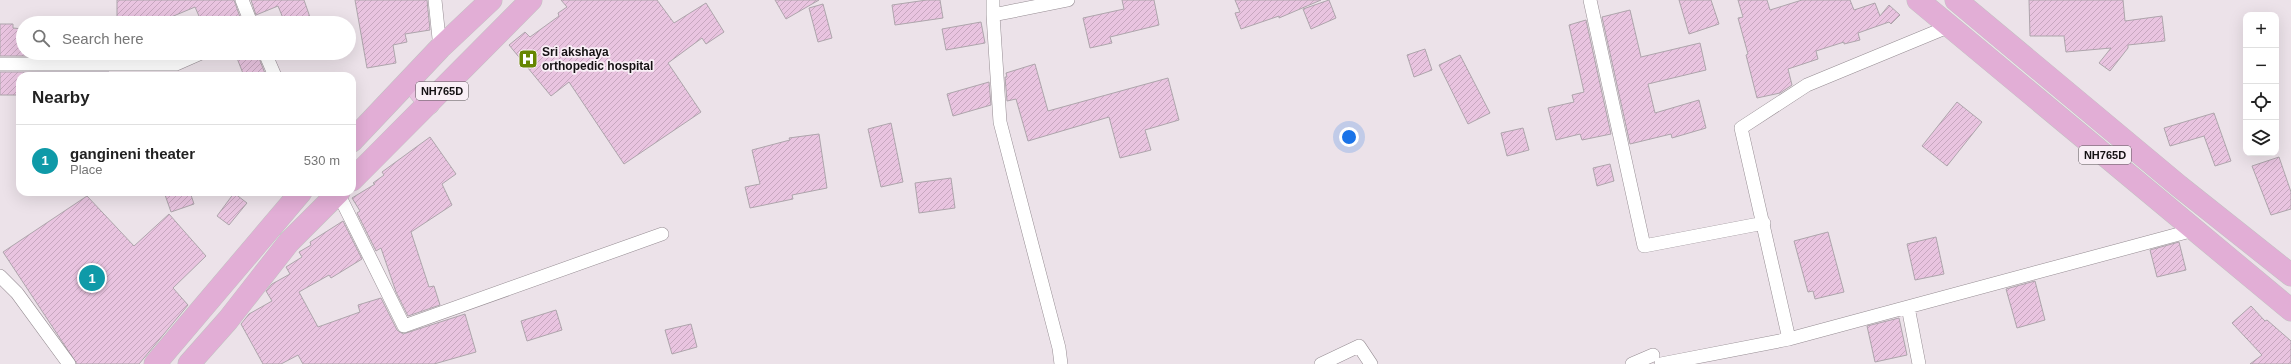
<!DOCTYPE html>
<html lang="en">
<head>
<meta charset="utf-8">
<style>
	body { margin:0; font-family:Helvetica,sans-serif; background:#f6f6f6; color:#222 }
	.controls { position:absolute; right:12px; top:12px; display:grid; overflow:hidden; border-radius:8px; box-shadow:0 4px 16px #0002 }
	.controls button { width:36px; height:36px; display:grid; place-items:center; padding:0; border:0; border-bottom:1px solid #e0e0e0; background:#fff; color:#222; font:20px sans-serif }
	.you { position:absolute; left:1349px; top:137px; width:14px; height:14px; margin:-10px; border:3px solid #fff; border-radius:50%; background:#1a73e8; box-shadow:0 0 0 6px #1a73e833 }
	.badge { display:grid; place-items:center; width:26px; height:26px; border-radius:50%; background:#ea580c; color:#fff; font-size:13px; font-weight:700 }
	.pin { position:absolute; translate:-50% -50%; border:2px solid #fff; box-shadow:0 1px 4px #0006 }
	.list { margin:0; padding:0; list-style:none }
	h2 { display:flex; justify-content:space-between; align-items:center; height:52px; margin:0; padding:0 16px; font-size:17px }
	h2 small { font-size:13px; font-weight:400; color:#767676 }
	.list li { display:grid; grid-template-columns:26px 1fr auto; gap:12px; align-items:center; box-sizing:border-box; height:72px; padding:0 16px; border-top:1px solid #e0e0e0 }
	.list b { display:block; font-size:15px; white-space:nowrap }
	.list p { margin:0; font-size:13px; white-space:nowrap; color:#767676 }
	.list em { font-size:13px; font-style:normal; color:#767676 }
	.icon { flex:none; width:22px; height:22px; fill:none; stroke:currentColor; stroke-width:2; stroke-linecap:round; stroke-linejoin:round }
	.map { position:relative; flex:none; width:2291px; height:364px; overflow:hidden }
	.search { position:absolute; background:#fff; box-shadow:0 4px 16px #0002; left:16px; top:16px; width:340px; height:44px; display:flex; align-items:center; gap:10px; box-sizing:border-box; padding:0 14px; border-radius:22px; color:#767676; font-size:15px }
	.panel { position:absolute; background:#fff; box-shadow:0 4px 16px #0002; left:16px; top:72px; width:340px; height:124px; border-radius:12px }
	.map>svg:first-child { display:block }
</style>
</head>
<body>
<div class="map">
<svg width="2291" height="364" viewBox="0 0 2291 364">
	<defs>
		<pattern id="building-hatch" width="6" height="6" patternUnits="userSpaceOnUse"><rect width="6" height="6" fill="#e9c4e0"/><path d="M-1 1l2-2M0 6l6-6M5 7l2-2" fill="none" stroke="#c7a7bf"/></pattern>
	</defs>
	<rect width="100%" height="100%" fill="#ece2e9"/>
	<!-- building -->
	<path fill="url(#building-hatch)" stroke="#aea5ac" d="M117,0H234L241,20L235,23H202L195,7L164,20H143V17L117,18Z
		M251,0H304L312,23H285L278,6L256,15Z
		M355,0H427L430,30L405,34L407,42L393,45L396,63L367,68Z
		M561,0H657L674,23L706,3L724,32L706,44L702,38L668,63L701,112L624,164L569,82L551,96L509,45L525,32L530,37L559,16L558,13L567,7Z
		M775,0H819L786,19Z
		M927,0H940L943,18L895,25L892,5Z
		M1122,0H1154L1159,25L1110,37L1112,43L1090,48L1083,18L1124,9Z
		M1235,0H1321L1279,18V16L1241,29L1235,13L1240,12Z
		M1329,0L1336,18L1311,29L1303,9Z
		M1679,0H1711L1719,24L1689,34Z
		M1738,0H1767L1770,10L1802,0H1850L1854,10L1875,3L1880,16L1889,5L1900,15L1891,24L1889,22L1858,33L1860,40L1844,44V42L1816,51L1818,59L1788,69L1792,85L1780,93L1757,98L1746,55L1748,54L1738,18L1743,17Z
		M2029,0H2123L2125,21L2162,16L2165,41L2128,45V48L2110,71L2099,63L2111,48L2066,52L2064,36H2030Z
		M823,4L832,38L818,42L809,8Z
		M1630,10L1641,57L1700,43L1706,70L1648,84L1655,113L1699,100L1706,128L1672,138L1671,134L1630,144L1602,17Z
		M1586,20L1611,134L1582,140L1580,134L1556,140L1548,108L1574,102L1572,95L1584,92L1569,25Z
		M981,22L985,43L946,50L942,29Z
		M0,24H13V28L23,29V53H111V56H0Z
		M1425,49L1432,70L1414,77L1407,55Z
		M235,53H257L266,76H244Z
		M1460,55L1490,113L1468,124L1439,65Z
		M1035,64L1048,111L1168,78L1179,120L1145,130L1151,150L1120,158L1109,117L1028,141L1016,99L1007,101L1005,77H1007L1006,73Z
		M0,72H109V76H20V95H0Z
		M989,82L991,105L953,116L947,94Z
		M1957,102L1982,122L1947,166L1922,146Z
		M2214,113L2231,161L2215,166L2204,136L2170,146L2164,128Z
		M891,123L903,182L881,187L868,129Z
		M1523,128L1529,150L1507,156L1501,133Z
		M819,134L827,188L792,195L793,199L750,208L745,187L760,184L752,150L790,140L789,138Z
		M430,137L456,174L442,184L452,205L411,232L429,287L434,286L440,305L408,316L396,292L381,248L376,251L357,213L360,211L352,198L375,184L373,183L384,175L382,172Z
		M2279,157L2291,192V209L2271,215L2252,166Z
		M1610,164L1614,181L1597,186L1593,168Z
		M951,178L955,208L919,213L915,183Z
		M164,192H190L194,204L171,212Z
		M234,193L247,203L229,225L217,216Z
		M87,196L134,246L169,214L206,256L173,288L188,305L139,364H77L3,252Z
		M343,221L362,259L331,278L329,275L299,292L318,327L360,312L358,305L381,298L397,330L403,334L465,314L476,352L434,364H303L298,355L281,364H263L241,324L249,314L272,301L266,291L272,284L290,274L286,267L302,257L299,252L311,245L310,242Z
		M1828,232L1844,292L1815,299L1813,291L1808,292L1794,241Z
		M1936,237L1944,274L1915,280L1907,244Z
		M2179,242L2186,270L2157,277L2150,250Z
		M2035,281L2045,320L2017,328L2006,289Z
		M2251,306L2265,321L2267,320L2291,341V364H2250L2262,355L2232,323Z
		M556,310L562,330L527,341L521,321Z
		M1899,318L1907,355L1875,362L1867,326Z
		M691,324L697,347L672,354L665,330Z"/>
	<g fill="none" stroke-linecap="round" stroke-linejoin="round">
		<!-- minor casing -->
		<g stroke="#958c92" stroke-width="14">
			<path id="minor" d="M242,0L251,23
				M435,0L440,48
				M993,0V15L1068,0
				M1590,0L1644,246L1764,223
				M993,15L1000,122L1059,348L1061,364
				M265,53L275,76
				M0,64H176L201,53
				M338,193L404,326L662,234
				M0,276L17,293L69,364
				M1908,307L1919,364
				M1789,339L1741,128L1807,85L1950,26
				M1321,364L1359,346L1371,364
				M1632,364L1653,355
				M1661,364L1789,339L2194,230"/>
		</g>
		<!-- primary casing -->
		<g stroke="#c2c1c2" stroke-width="22">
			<path id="primary" d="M411,81L429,104"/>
		</g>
		<!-- trunk casing -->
		<g stroke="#c2c1c2" stroke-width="23">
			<path id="trunk" d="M1918,0L2291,310
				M1956,0L2179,186L2291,275
				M352,141L440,48L491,0
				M352,180L531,0
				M155,364L301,192
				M189,364L228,320L289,242L339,192"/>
		</g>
		<!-- minor -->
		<use href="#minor" stroke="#fff" stroke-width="13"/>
		<!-- primary -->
		<use href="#primary" stroke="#e9c2e0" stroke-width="21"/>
		<!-- trunk -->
		<use href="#trunk" stroke="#e2aed6" stroke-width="22"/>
	</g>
	<!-- icons -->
	<defs>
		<g id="hospital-square" transform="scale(1)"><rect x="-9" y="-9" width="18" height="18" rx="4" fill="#668601" stroke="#f9eff6"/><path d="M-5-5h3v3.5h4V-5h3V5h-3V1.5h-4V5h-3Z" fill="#fff"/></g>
	</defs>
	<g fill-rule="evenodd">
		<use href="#hospital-square" x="528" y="59"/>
	</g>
	<g text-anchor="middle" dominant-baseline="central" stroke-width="3.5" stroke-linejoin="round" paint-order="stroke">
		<!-- shield labels -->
		<g fill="#f9eff6" stroke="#595457" stroke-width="1">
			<rect x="416" y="82" width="52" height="18" rx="3"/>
			<rect x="2079" y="146" width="52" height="18" rx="3"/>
		</g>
		<g font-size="11" font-weight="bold" fill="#141113">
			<text x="442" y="91">NH765D</text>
			<text x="2105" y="155">NH765D</text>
		</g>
		<!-- poi labels -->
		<g font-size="12" font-weight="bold" fill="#141113" stroke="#f9eff6" text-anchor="start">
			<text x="542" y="52">Sri akshaya<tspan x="542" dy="14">orthopedic hospital</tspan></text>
		</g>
	</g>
</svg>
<div class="controls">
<button>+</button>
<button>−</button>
<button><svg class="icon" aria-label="locate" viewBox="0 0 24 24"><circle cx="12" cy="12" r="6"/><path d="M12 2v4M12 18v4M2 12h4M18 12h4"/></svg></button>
<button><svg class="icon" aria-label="layers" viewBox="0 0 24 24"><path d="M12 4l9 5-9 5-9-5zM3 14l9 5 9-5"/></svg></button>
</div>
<div class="you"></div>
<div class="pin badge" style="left:92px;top:278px;background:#0f9aa8">1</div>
<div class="search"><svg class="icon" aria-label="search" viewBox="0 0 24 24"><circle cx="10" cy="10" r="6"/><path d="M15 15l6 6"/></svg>Search here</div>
<section class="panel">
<h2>Nearby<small></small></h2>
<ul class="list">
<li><span class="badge" style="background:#0f9aa8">1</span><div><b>gangineni theater</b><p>Place</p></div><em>530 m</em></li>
</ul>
</section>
</div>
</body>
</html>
